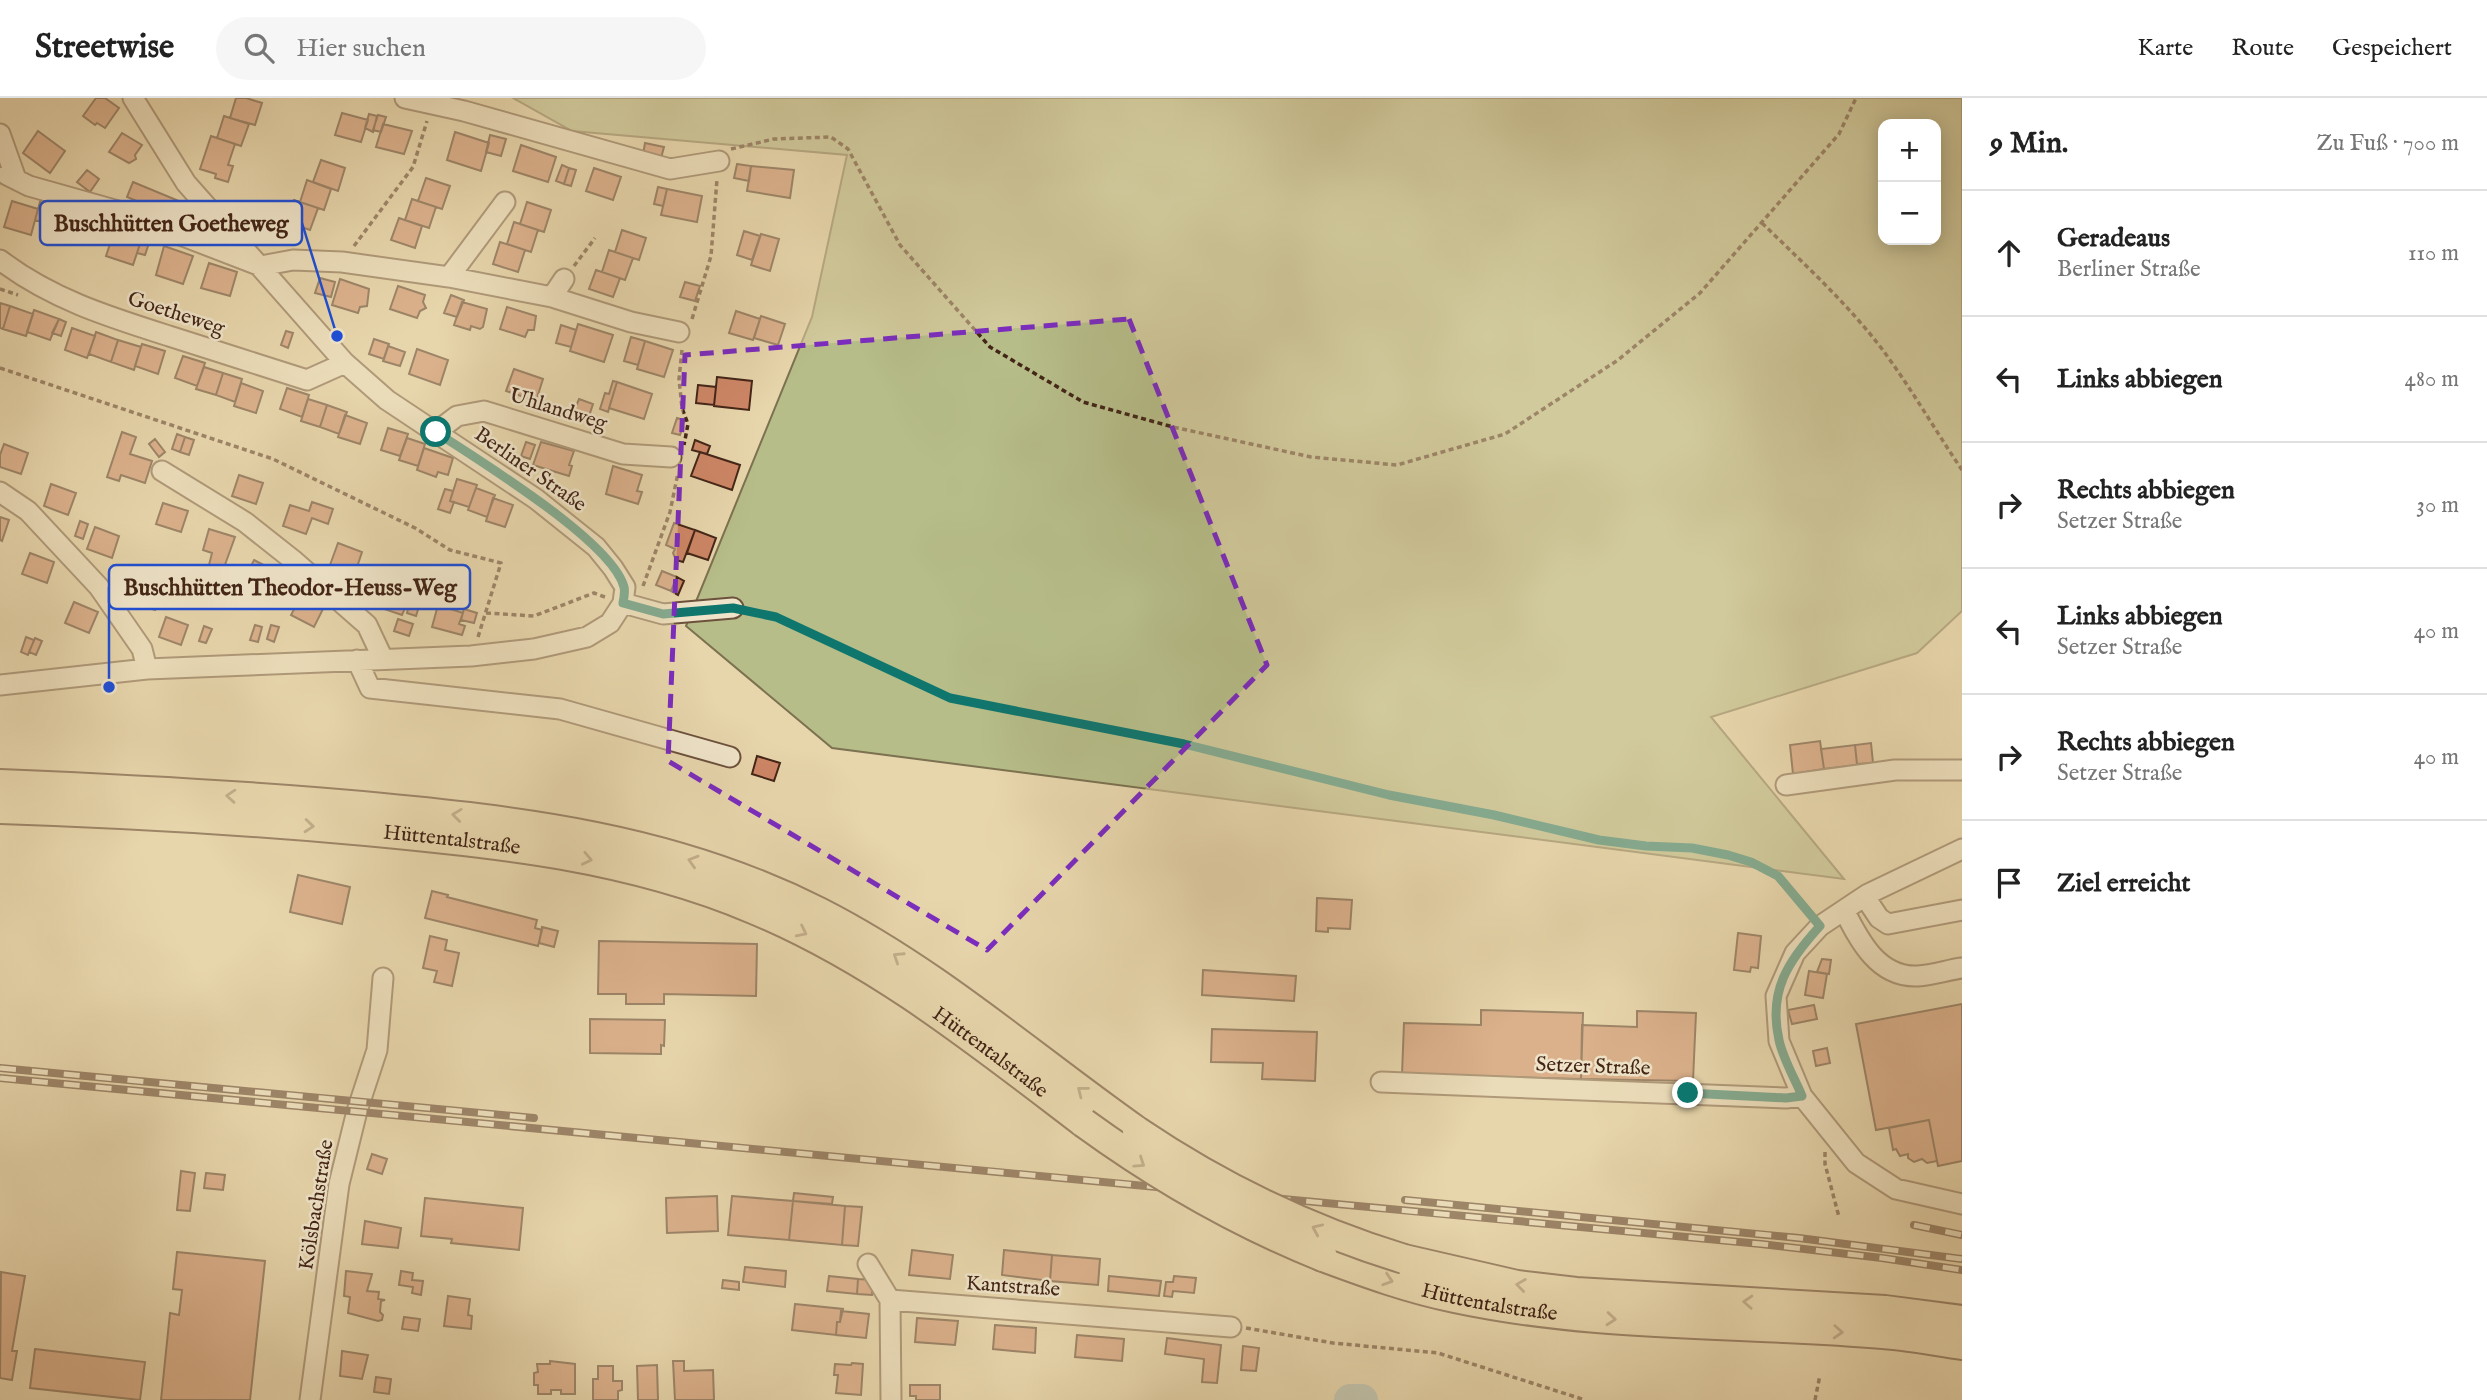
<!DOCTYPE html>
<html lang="de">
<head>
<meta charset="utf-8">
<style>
	body { margin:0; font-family:"IM FELL English",serif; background:#f6f6f6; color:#222 }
	.controls { position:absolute; right:21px; top:21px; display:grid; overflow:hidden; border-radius:14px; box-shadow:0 4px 18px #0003 }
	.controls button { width:63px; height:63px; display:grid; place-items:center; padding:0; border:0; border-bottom:2px solid #e0e0e0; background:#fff; color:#222; font:35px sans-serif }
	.stop { position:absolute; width:21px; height:21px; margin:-16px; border:5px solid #0f766e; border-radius:50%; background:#fff }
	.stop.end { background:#0f766e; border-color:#fff; box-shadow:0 2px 7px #0008 }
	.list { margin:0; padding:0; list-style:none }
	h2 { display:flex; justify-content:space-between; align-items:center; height:91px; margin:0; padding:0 28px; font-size:30px }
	h2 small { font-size:23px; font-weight:400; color:#767676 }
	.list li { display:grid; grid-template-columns:46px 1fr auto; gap:21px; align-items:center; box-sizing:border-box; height:126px; padding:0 28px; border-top:2px solid #e0e0e0 }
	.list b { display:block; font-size:26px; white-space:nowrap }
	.list p { margin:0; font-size:23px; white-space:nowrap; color:#767676 }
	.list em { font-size:23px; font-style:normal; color:#767676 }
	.icon { flex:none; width:38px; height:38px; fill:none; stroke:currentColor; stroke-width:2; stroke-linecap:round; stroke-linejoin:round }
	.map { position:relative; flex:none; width:1962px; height:1302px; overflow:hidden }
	header { display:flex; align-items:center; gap:42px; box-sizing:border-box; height:98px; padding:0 35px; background:#fff; border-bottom:2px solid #e0e0e0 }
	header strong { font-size:33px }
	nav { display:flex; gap:38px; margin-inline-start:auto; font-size:24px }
	.search { width:490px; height:63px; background:#f6f6f6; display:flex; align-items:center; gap:18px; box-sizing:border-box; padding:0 24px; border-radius:38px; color:#767676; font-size:26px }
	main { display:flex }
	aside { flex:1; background:#fff }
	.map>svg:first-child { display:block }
</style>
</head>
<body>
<header>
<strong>Streetwise</strong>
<div class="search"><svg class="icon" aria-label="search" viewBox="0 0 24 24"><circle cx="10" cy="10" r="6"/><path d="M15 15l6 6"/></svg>Hier suchen</div>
<nav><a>Karte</a><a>Route</a><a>Gespeichert</a></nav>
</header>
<main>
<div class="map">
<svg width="1962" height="1302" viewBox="0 0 1962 1302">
	<rect width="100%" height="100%" fill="#e7d5ac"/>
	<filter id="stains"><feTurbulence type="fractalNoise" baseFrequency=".00286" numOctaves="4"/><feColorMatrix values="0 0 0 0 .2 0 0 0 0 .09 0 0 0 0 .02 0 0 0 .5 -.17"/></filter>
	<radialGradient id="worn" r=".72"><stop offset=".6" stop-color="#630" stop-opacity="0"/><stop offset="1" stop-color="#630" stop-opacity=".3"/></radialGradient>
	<!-- green -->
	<path fill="#b6bd89" stroke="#7c7150" stroke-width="2" fill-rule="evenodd" d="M513,0H1962V513L1917,555L1711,619L1844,781L832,650L686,528L812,219L847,57L572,33ZM1883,26H1936V142H1883Z"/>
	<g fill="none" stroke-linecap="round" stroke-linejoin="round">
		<!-- river -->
		<path stroke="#9cb6b6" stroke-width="32" d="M1350,1302H1362"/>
	</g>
	<!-- building -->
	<path fill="#cd8666" stroke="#432517" stroke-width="2" d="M96,0H105L119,10L105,30L97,25L95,27L83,18Z
		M236,0H246L262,5L255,27L230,20Z
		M342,15L368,22L361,44L335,37Z
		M369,16L377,18L373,34L365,30Z
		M378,17L386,19L381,34L373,32Z
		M224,18L249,26L241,48L217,40Z
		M383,26L412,33L404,56L376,49Z
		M38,33L65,53L50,75L23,55Z
		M455,34L489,45L481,73L447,62Z
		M122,35L142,47L135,57L136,61L129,65L109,54Z
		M490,37L506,41L501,58L486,54Z
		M211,38L235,46L228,67L233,68L228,84L215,80L216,76L200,71Z
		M645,45L664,49L661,60L643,57Z
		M521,47L556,59L548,84L513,73Z
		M321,62L345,70L338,93L313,84Z
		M737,66L751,68L749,83L734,80Z
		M562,67L569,70L564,86L556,83Z
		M751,68L794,72L790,100L747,93Z
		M569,70L576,72L571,88L564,86Z
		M594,70L621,79L613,102L586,93Z
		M87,72L99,81L90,94L77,84Z
		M426,80L450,88L442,111L418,103Z
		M307,82L331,91L324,112L300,104Z
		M133,84L191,108L185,123L127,99Z
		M658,89L667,91L663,108L654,106Z
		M667,91L702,98L697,124L661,117Z
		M412,101L436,109L429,130L405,122Z
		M294,102L318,110L310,132L286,124Z
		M12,103L38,111L31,137L4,129Z
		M40,104L50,107L45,125L35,122Z
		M527,104L551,112L544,134L520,126Z
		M399,120L422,128L415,150L391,142Z
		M514,124L538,132L531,154L507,146Z
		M115,131L142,140L133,167L106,158Z
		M622,132L646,140L639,162L615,154Z
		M744,133L760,138L752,162L737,157Z
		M761,136L779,141L770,173L751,167Z
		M142,139L150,142L145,157L137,155Z
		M500,144L525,152L518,174L493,166Z
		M164,148L193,158L183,186L156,177Z
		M609,152L633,160L625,182L602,174Z
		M209,165L237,174L230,198L201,190Z
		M596,172L620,180L613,199L589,191Z
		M320,180L335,184L331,199L315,195Z
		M340,181L369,191L367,208L360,209L358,215L332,207Z
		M685,184L700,188L695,203L680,199Z
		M398,188L425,197L423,204L426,210L420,213L417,220L390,211Z
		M451,197L464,202L457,219L444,215Z
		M462,204L487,211L483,229L480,231L471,228L470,232L454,227Z
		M0,205L10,208L3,231L0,230Z
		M10,208L33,216L26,238L3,231Z
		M507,209L536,218L534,232H528L525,239L500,231Z
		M34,212L59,221L50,242L27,234Z
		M736,213L760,221L753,242L729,235Z
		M761,218L785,226L778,247L754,240Z
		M59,221L66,224L61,238L52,235Z
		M578,226L613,237L604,264L570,253Z
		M561,227L576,232L571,249L556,245Z
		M72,230L95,238L87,260L65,252Z
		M286,233L293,235L288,250L281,247Z
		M96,234L118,242L111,264L89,256Z
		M631,239L645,243L638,267L624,263Z
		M374,241L389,246L384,261L369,256Z
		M118,242L141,249L134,272L111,264Z
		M645,243L673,252L664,279L637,271Z
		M142,246L165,253L158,276L135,268Z
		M388,248L405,254L400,268L383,263Z
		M417,251L448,262L440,287L409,276Z
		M183,258L205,265L197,288L175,280Z
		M204,269L223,275L216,297L196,291Z
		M514,271L543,281L536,303L506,293Z
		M223,275L242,281L235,304L216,297Z
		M717,279L752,283L749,312L714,308Z
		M613,283L617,284L608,314L600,311L605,295L609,296Z
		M617,284L652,296L644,321L609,310Z
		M241,285L263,293L256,315L234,308Z
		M698,287L716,289L714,307L696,305Z
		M287,290L309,297L302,319L280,311Z
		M308,301L327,307L320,329L301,323Z
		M579,301L593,306L588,321L573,316Z
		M327,307L347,314L339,336L320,329Z
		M345,317L367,325L360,346L338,339Z
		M677,320L684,322L680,337L672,335Z
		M388,330L408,336L400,358L381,352Z
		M122,334L136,339L130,356L152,363L145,385L121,377L119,383L107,379Z
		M177,336L185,339L180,354L172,351Z
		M185,339L194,342L189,357L180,354Z
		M407,340L425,346L418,368L399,362Z
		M155,341L165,354L159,359L149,346Z
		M695,342L710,348L707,356L692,352Z
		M526,344L535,347L530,361L521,358Z
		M541,344L574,353L569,367L572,368L569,378L533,367Z
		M4,346L28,355L21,376L0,369V357Z
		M424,350L453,360L448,377L438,374L436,379L417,372Z
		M700,354L740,367L732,392L691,378Z
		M613,368L642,377L637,393L642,394L638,406L606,396Z
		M239,377L263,385L256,406L232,398Z
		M457,381L477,387L469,409L450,403Z
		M51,386L76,395L68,417L44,408Z
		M476,390L495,397L487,419L468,412Z
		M445,391L453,393L450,403L454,404L450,415L438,411Z
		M493,400L513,407L505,429L486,423Z
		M312,404L333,411L328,426L312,420L306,436L283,428L290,407L309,413Z
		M163,405L188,413L181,434L156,426Z
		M0,419L9,422L2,443L0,442Z
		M80,423L88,426L83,441L75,438Z
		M674,425L695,432L683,464L676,462L673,455L675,451L666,447Z
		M95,429L119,438L112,460L87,451Z
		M209,431L235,439L222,475L208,471L212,455L203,452Z
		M695,432L716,440L708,462L687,455Z
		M338,445L362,454L355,475L330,467Z
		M30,455L54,464L47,485L22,476Z
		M254,462L277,474L267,494L244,482Z
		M662,473L677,479L671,493L656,487Z
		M677,479L684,483L678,497L671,493Z
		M138,482L162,490L155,512L131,504Z
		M388,485L393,486L392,490L421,502L416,518L407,515L408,511L405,510L402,517L378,509Z
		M301,498L324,509L314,529L291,517Z
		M74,504L98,514L89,535L65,525Z
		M438,507L463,515L459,526L465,528L462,537L432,529Z
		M464,511L477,515L474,525L461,522Z
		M166,519L188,527L181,547L159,539Z
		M398,521L413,526L409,538L394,533Z
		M255,527L262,529L258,544L250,542Z
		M271,527L279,529L274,544L267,541Z
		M204,528L212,531L206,545L199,543Z
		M26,539L34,542L28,557L21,554Z
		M35,540L42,543L36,557L29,554Z
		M1820,643L1824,671L1793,676L1790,647Z
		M1871,645L1873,665L1857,666L1855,647Z
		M1855,647L1857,667L1824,671L1821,651Z
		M757,658L780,665L774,683L752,676Z
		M298,777L350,789L342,826L290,814Z
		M432,793L448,797L447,799L537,822L535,830L542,832L538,848L425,820Z
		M1317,800L1352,802L1350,831L1328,830V834L1316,833Z
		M542,829L558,833L554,849L539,845Z
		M1738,835L1761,838L1758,870L1751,869L1750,874L1734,872Z
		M430,838L447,842L445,852L459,855L452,888L434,884L437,873L423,870Z
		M599,843L757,846L756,898L664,896V906H626V896H598Z
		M1822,861L1831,862L1829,876L1817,874Z
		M1203,872L1296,878L1294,903L1202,897Z
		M1809,873L1827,876L1823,900L1805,897Z
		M1962,906V1063L1938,1068L1929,1022L1876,1032L1856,926Z
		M1814,907L1817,921L1792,926L1788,912Z
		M1481,912L1583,915L1581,981L1402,976L1404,925L1481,927Z
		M1637,913L1696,915L1693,983L1581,981L1582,927L1637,929Z
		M590,921L665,922L664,948L661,947V956L590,955Z
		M1212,931L1317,934L1315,983L1262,981L1263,965L1211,964Z
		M1827,950L1830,965L1816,968L1813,953Z
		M1929,1022L1937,1063L1927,1065L1922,1061L1914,1064L1908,1060V1056L1900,1058L1896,1051L1893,1052L1889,1030Z
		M372,1056L387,1061L382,1076L367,1071Z
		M181,1073L195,1075L190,1113L177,1112Z
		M206,1075L225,1077L223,1092L204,1090Z
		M794,1095L833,1099L832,1106L793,1103Z
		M717,1098L718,1133L667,1135L666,1100Z
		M732,1098L793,1103L789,1142L728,1137Z
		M425,1100L523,1110L519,1152L451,1145L452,1141L421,1138Z
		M793,1103L845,1108L842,1147L789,1142Z
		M845,1108L862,1109L858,1148L842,1147Z
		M365,1123L401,1130L398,1150L362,1146Z
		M912,1152L953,1157L950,1181L909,1177Z
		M1004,1152L1052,1157L1050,1183L1002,1177Z
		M177,1154L265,1163L250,1302H161L170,1215L179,1217L182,1192L173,1191Z
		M1052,1157L1100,1161L1098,1187L1050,1183Z
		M745,1169L786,1173L785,1189L743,1184Z
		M346,1173L372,1176L367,1193L379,1194L378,1201L385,1202L381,1203L380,1214L383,1217L382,1222L378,1223L348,1215L350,1199L344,1198Z
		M401,1173L413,1175L412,1182L423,1183L421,1197L412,1195L413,1189L399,1187Z
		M1,1174L25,1178L12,1253H17L12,1282L0,1280Z
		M829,1178L858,1181L857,1196L827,1193Z
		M1109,1178L1161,1183L1159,1198L1108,1193Z
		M1174,1178L1196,1180L1194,1195L1173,1193L1172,1199L1164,1198L1166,1184H1173Z
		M858,1181L873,1182L872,1197L857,1196Z
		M723,1182L739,1184V1192L722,1190Z
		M448,1198L470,1201L468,1217L472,1218L471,1231L444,1228Z
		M795,1206L843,1211L840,1224H837L836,1237L792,1232Z
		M841,1213L869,1216L866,1240L836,1237L837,1224H840Z
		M404,1219L420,1221L418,1233L402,1231Z
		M917,1220L958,1223L955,1247L915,1244Z
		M995,1227L1036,1230L1035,1255L993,1251Z
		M1077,1237L1124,1241L1122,1263L1075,1259Z
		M1167,1240L1221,1247L1217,1285L1202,1284L1204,1261L1165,1256Z
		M1243,1248L1259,1250L1256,1273L1241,1272Z
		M35,1251L145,1264L140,1302L30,1290Z
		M342,1253L368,1257L362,1281L340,1278Z
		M550,1263L575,1266V1296H561V1292H551V1296H538V1287H534V1275L538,1274L537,1266H550Z
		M673,1263H684V1273L713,1272L714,1302H675Z
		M852,1265L863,1266L861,1297L836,1295L838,1277H834L835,1266L851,1267Z
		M657,1267L658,1302H638L637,1268Z
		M598,1268H613V1283H622V1292L618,1293V1302H593V1281H598Z
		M376,1279L391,1281L389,1296L374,1294Z
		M910,1287H940V1302H916V1298H910Z"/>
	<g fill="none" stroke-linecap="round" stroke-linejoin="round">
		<!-- minor casing -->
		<g stroke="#6c513c" stroke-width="23">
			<path id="minor" d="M405,0L464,13L670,71L719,63
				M0,36L16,81
				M7,77L29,88L118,113L261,168L293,162L342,164L449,179L552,199L631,224L679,234
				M0,162C51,201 109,219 169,238C215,253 261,267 307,282L345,265
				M449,179L505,104
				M552,199L564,181
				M436,334L457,318L484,313L623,356L671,359
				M162,373L245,424L293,462L367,527L383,561
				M0,394L28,413L99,489L142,551L147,571
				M623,505L663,516L733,510
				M357,562L370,590L560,611L730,659
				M0,587L147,571L471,558L534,551L587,539L610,525L623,505L625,489L613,470L596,449L536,401L387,302L345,265L186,85L133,0
				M1786,687L1895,672H1962
				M1962,751L1868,796L1820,828L1795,855L1776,898L1779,943L1802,998L1856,1065L1896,1091L1962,1106
				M1865,799L1879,820L1888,826L1962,812
				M1844,812C1859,842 1878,880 1918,878C1933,877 1948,872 1962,870
				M1381,984L1786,1000L1802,998
				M868,1166L890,1202
				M310,1302L339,1086L357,1013L377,952L383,880
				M891,1302L890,1202L1231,1229"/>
		</g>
		<!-- highway casing -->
		<g stroke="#432517" stroke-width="32">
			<g id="highway">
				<path d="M0,686C121,691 241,697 362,708C522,723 673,740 819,814C935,873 1032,959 1137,1033"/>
				<path id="s1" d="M0,711C122,715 244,722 366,733C498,745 630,759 753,811C876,862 979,945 1084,1025"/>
				<path id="s2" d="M1323,1159C1366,1175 1410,1191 1455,1200C1596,1230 1740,1224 1883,1236C1909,1238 1936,1243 1962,1247"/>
				<path d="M1404,1161L1517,1187L1576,1194L1885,1212L1962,1222"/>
			</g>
		</g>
		<!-- path -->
		<path stroke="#432517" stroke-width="3.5" stroke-dasharray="5 3.5" stroke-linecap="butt" d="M731,51L774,41L831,39L848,51L900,147L990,249L1083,304L1173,329L1311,359L1397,367L1505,336L1618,262L1700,195L1839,36L1856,0
			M1762,125C1803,165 1847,205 1882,251C1911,290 1935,332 1962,372
			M354,148L413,69L427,23
			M574,168L595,140
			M0,191L18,197
			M692,221L711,158L717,81
			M682,252L679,281L682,310L688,326L684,347
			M0,270L273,361L415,430L450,452L501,465L478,539
			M643,488L670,414L678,375
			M749,513L776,519L950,600L1184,646L1389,697L1494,717L1599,742L1646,748L1692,750L1728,757L1751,764L1778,778L1809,814
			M486,515L534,518L594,495L605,499
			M1825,1054V1066L1839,1119
			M1246,1230L1333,1245L1438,1255L1585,1302
			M1815,1302L1820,1277"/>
		<!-- minor -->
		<use href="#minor" stroke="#efe4c9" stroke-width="19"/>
		<!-- highway -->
		<use href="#highway" stroke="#e7d5ac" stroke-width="28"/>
		<!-- rail casing -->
		<g stroke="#432517" stroke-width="8">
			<path id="rail" d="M0,970L534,1020
				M0,980L1761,1146L1882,1160L1962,1172
				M1405,1102L1799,1140L1962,1161
				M1914,1127L1962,1137"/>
		</g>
		<!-- rail -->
		<use href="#rail" stroke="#efe4c9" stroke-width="5" stroke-dasharray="16" stroke-linecap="butt"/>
		<!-- highway-bridge casing -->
		<g stroke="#432517" stroke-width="32" stroke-linecap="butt">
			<path id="highway-bridge" d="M1084,1025C1161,1081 1236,1124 1323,1159
				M1137,1033C1220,1089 1309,1132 1404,1161"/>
		</g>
		<!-- highway-bridge -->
		<use href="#highway-bridge" stroke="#e7d5ac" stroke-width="28"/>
	</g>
	<!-- one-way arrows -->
	<defs><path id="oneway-chevron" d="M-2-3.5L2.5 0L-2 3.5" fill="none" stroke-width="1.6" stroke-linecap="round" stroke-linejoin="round" transform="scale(1.75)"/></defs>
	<g stroke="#957d62">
		<use href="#oneway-chevron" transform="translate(231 698) rotate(-176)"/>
		<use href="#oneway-chevron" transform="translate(457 717) rotate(-173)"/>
		<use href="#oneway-chevron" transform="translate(309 728) rotate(5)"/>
		<use href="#oneway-chevron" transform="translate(587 761) rotate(12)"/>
		<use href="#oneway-chevron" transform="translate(693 763) rotate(-163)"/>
		<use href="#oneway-chevron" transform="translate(802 834) rotate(26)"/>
		<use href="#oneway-chevron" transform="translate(898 859) rotate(-147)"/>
		<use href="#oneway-chevron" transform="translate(1082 993) rotate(-142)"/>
		<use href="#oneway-chevron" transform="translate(1140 1065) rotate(34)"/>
		<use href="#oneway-chevron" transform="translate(1317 1131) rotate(-156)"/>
		<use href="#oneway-chevron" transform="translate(1388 1182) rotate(18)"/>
		<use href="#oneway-chevron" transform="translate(1521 1187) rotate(-172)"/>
		<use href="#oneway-chevron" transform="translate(1748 1204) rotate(-177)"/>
		<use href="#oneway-chevron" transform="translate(1611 1221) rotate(5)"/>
		<use href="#oneway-chevron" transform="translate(1838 1234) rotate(3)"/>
	</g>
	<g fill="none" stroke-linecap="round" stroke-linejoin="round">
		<!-- route -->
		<path stroke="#0f766e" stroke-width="9" d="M436,334C478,362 612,443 624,489C625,493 624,500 623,505L663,516L733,510L776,519L950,600L1184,646L1389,697L1494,717L1599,742L1646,748L1692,750L1728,757L1751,764L1778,778L1820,828C1788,863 1768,893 1779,942C1783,961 1795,981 1802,998L1786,1000L1688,995"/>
	</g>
	<!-- marked area -->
	<path d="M0 0H1962V1302H0ZM1129,221L1267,567L987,852L668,663L685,257Z" fill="#e7d5ac" fill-opacity=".55" fill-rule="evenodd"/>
	<path fill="none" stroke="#7b2cbf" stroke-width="5" stroke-dasharray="14 9" stroke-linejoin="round" d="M1129,221L1267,567L987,852L668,663L685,257Z"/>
	<g text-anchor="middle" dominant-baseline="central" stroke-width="5" stroke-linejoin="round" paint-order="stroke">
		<!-- street labels -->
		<g font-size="21" fill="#432517" stroke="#efe4c9">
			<text transform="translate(176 216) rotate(18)">Goetheweg</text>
			<text transform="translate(558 312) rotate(17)">Uhlandweg</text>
			<text transform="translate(530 372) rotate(35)">Berliner Straße</text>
			<text stroke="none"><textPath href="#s1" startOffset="453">Hüttentalstraße</textPath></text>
			<text stroke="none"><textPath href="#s1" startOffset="1041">Hüttentalstraße</textPath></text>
			<text transform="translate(1593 969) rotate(2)">Setzer Straße</text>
			<text transform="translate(317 1107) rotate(-81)">Kölsbachstraße</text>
			<text transform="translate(1013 1189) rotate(4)">Kantstraße</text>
			<text stroke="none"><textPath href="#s2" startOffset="173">Hüttentalstraße</textPath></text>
		</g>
	</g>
	<!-- callouts -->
	<path fill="none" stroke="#1d4ed8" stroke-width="2.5" d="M337 238L302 125M109 589L109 489"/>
	<g fill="#1d4ed8" stroke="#efe4c9" stroke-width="2.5">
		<circle cx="337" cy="238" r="7"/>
		<circle cx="109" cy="589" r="7"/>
	</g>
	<g fill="#efe4c9" stroke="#1d4ed8" stroke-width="2.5">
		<rect x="40" y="103" width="262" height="44" rx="7"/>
		<rect x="109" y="467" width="361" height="44" rx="7"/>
	</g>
	<g font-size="23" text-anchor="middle" font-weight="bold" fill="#432517">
		<text x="171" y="133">Buschhütten Goetheweg</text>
		<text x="290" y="497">Buschhütten Theodor-Heuss-Weg</text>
	</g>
	<rect width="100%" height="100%" filter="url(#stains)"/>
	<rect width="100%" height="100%" fill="url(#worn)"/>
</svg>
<div class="controls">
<button>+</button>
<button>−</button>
</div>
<div class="stop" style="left:436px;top:334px"></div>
<div class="stop end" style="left:1688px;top:995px"></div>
</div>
<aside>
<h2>9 Min.<small>Zu Fuß · 700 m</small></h2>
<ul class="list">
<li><svg class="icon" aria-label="ahead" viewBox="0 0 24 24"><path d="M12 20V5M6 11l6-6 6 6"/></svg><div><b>Geradeaus</b><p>Berliner Straße</p></div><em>110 m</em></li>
<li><svg class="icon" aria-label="left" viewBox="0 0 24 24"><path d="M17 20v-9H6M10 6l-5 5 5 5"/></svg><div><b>Links abbiegen</b></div><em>480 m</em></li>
<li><svg class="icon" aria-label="right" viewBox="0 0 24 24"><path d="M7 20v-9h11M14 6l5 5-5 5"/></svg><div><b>Rechts abbiegen</b><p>Setzer Straße</p></div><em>30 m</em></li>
<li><svg class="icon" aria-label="left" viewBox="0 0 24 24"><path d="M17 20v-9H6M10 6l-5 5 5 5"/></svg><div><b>Links abbiegen</b><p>Setzer Straße</p></div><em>40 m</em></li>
<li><svg class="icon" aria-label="right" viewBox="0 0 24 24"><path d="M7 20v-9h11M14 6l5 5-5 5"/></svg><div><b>Rechts abbiegen</b><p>Setzer Straße</p></div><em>40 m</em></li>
<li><svg class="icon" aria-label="arrive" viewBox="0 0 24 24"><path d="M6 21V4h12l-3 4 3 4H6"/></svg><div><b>Ziel erreicht</b></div></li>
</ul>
</aside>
</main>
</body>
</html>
